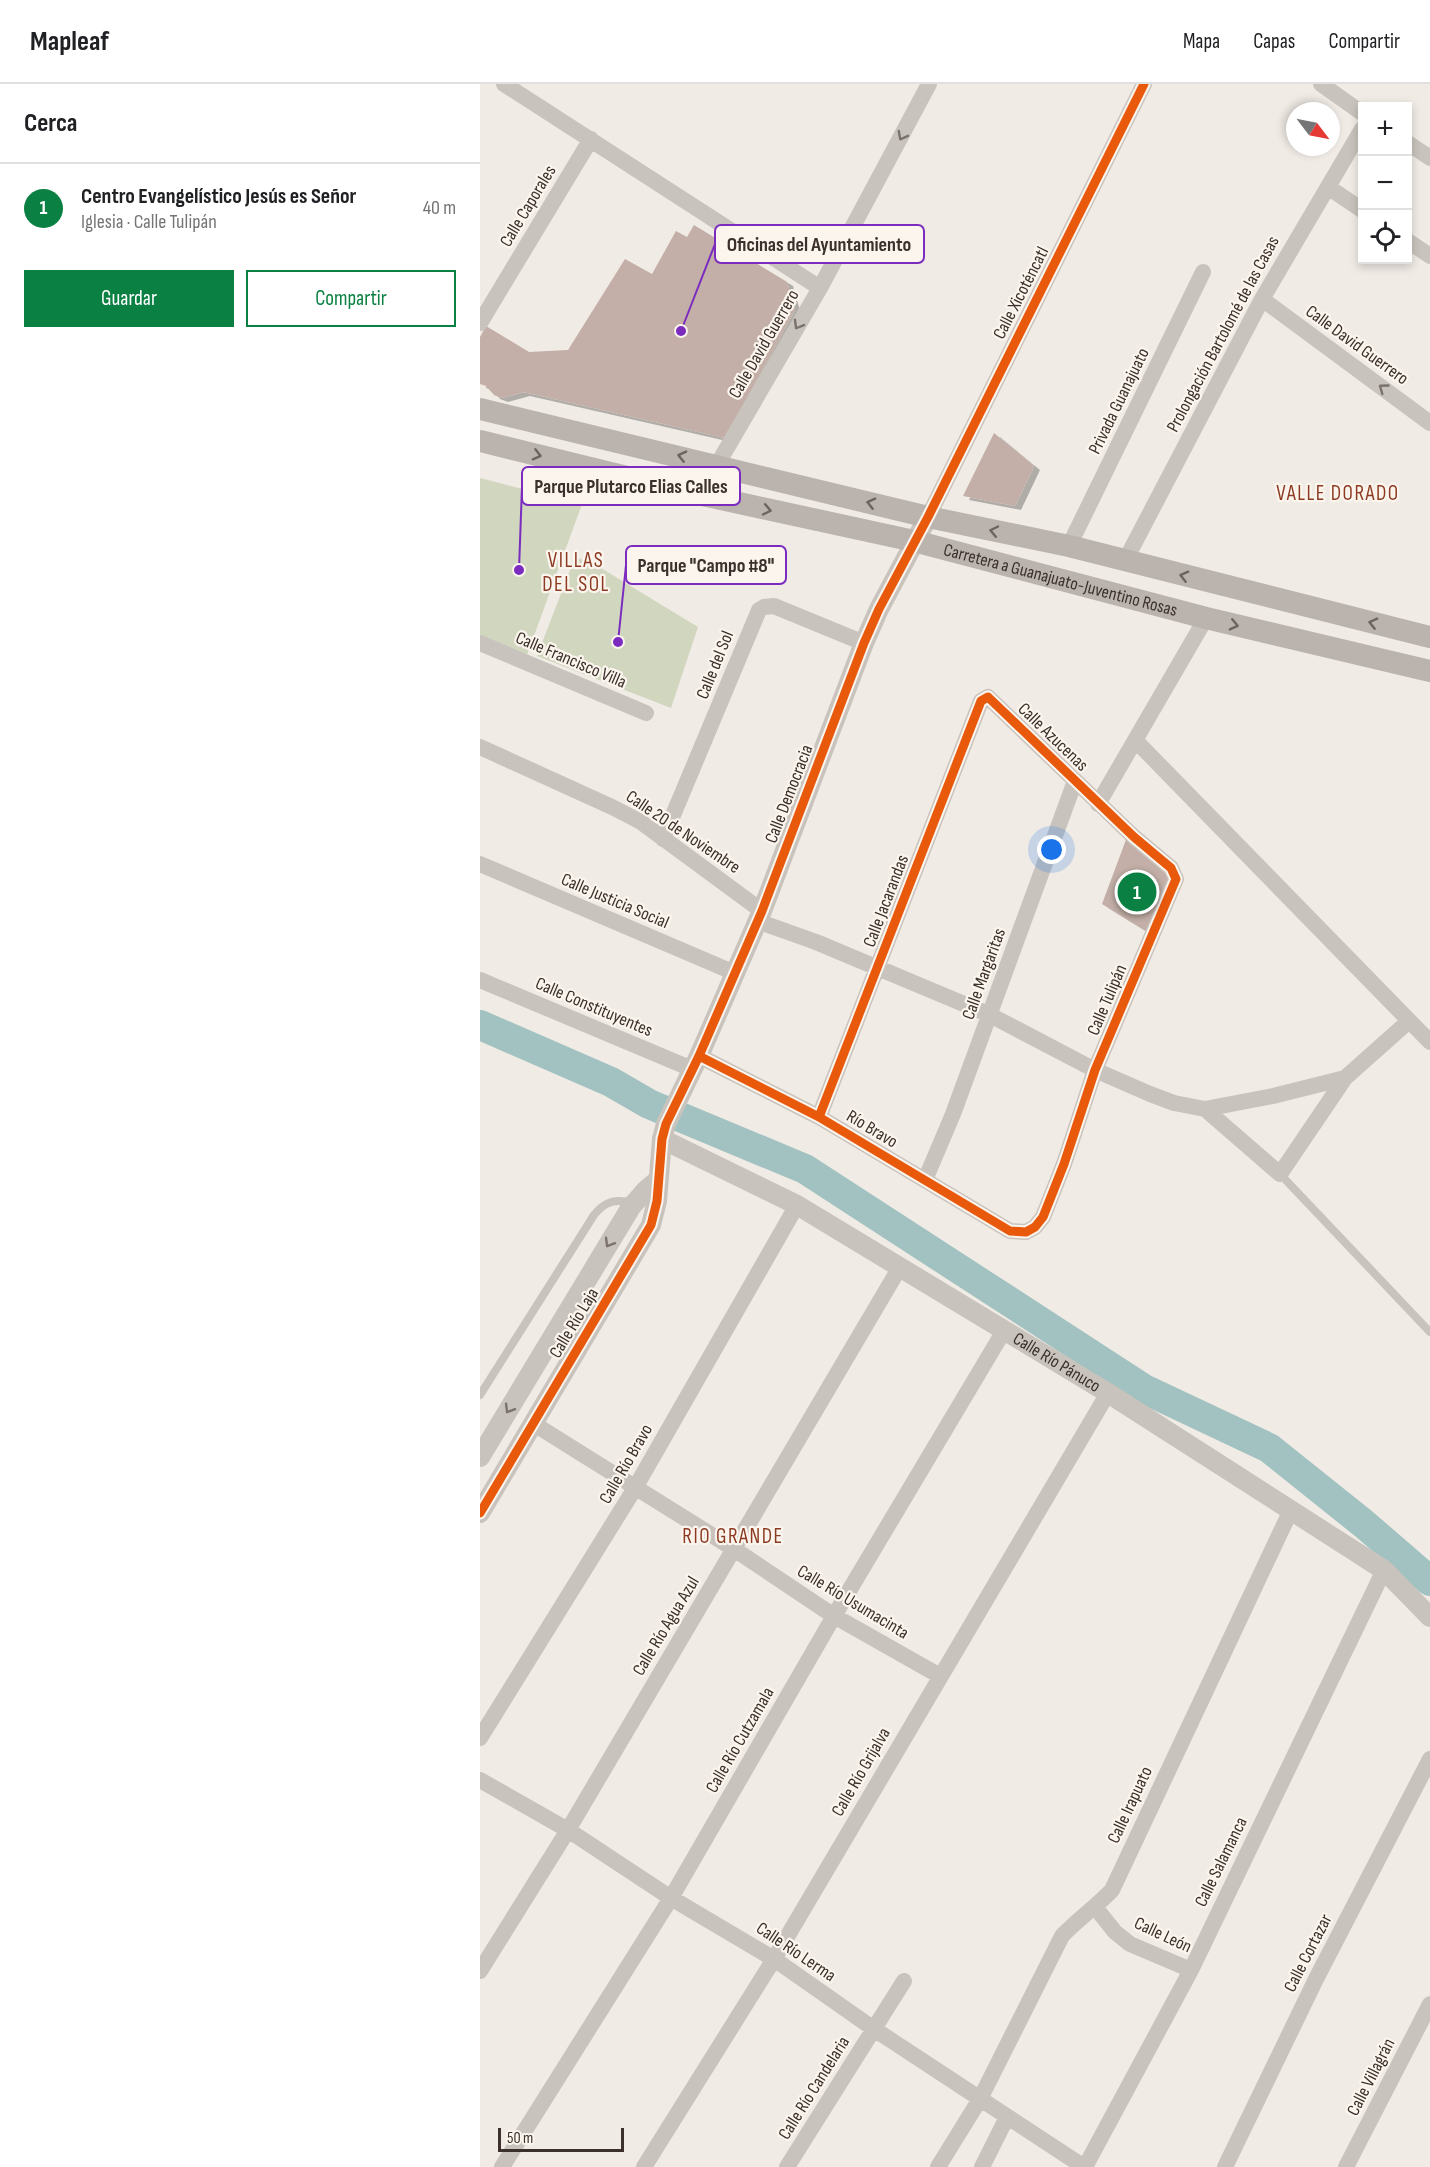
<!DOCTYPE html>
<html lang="es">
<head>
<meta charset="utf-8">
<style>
	body { margin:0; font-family:"Sofia Sans Condensed",sans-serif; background:#f2f2f2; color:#202124 }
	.controls { position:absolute; right:18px; top:18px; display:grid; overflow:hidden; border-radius:0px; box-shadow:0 3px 9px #0003 }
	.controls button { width:54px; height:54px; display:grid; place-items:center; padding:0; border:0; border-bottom:2px solid #e0e0e0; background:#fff; color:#202124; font:30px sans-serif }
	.compass { position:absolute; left:806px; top:18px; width:54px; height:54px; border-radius:50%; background:#fff; box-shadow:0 3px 9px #0003; rotate:122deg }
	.scale { position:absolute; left:18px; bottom:15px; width:126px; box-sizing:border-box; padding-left:6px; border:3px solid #3b302b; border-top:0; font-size:16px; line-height:21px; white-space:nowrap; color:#3b302b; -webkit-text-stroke:4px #fbf5ee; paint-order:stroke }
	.you { position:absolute; left:572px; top:766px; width:21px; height:21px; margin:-15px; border:4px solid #fff; border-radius:50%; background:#1a73e8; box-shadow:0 0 0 9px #1a73e833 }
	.badge { display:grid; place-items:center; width:39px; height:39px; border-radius:50%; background:#0b8043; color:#fff; font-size:20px; font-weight:700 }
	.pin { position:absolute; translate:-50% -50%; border:3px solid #fff; box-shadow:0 2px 6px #0006 }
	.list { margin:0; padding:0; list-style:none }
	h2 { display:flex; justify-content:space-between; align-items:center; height:78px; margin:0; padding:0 24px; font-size:26px }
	h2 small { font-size:20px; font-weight:400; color:#757577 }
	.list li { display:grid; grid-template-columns:39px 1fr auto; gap:18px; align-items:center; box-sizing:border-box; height:90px; padding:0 24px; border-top:2px solid #e0e0e0 }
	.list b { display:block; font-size:22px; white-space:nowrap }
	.list p { margin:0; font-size:20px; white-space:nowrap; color:#757577 }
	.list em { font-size:20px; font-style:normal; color:#757577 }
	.actions { display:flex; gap:12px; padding:18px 24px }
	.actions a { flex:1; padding:14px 0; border:2px solid #0b8043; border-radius:0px; text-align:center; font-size:21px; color:#0b8043 }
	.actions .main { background:#0b8043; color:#fff }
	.icon { flex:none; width:33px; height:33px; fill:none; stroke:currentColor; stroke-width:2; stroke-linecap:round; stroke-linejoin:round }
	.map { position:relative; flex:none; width:950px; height:2083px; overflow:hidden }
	header { display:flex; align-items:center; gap:36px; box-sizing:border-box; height:84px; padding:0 30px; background:#fff; border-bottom:2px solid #e0e0e0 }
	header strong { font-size:28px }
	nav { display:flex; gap:33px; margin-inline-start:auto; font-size:21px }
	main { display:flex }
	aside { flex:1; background:#fff }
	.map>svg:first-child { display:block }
</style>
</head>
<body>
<header>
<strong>Mapleaf</strong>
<nav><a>Mapa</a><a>Capas</a><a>Compartir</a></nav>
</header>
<main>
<aside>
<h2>Cerca<small></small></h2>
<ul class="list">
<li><span class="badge">1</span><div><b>Centro Evangelístico Jesús es Señor</b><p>Iglesia · Calle Tulipán</p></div><em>40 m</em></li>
</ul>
<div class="actions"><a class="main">Guardar</a><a>Compartir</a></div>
</aside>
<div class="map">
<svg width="950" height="2083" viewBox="0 0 950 2083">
	<defs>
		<filter id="shadow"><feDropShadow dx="6" dy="4" stdDeviation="0" flood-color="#0004"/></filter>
	</defs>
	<rect width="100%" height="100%" fill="#f0ebe5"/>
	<!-- green -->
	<path fill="#d1d6bf" d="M0,394L102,420L47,571L0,551Z
		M95,473L116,481L218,543L191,624L57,572Z"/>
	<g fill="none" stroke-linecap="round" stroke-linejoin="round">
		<!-- river -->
		<path stroke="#a1c2c1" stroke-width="30" d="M0,941L131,998L169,1020L325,1085L664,1305L789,1364L884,1440L950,1497"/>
	</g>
	<!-- building -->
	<path fill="#c3afa7" filter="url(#shadow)" d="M214,141L307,198L315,226L245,354L44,308L22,314L14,311L6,302L0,300V253L6,242L49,268L88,266L145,175L172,190L196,147L207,153Z
		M514,349L554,382L535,422L483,412Z
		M647,753L692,796L669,849L622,820Z"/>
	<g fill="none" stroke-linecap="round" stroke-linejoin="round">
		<!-- service -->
		<path stroke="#c9c3be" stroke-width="8" d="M800,1090L950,1248
			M0,1311L114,1131C126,1116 136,1115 154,1119"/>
		<!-- minor -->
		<path stroke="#c9c3be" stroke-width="16" d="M24,0L340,204
			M841,0L882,29
			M928,59L950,74
			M848,103L882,126
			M928,157L950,172
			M782,215L950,339
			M0,239L111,55
			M237,381L340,204L449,0
			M448,433L664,0
			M589,462L723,188
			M645,477L782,215L882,45
			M0,559L166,629
			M656,657L950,958
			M0,663L132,723L161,738L282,827
			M618,720L726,534
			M183,755L279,526L284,523L294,522L384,559
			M0,780L255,889
			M277,837L336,858L510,931L615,986L670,1010L694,1019L725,1025L793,1012L865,994L929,937
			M0,896L212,985
			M219,972L339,1033L530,1147L546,1148L555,1143L563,1133L584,1080L615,986L696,795L691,784L654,753L508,613L501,617L339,1033
			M725,1025L800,1090L865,994
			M445,1096L473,1030L595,697
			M54,1340L254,1465L354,1532L460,1592
			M0,1654L155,1404L317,1121
			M0,1696L88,1746L191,1814L294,1875L394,1945L604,2083
			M615,1823L635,1848L650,1860L711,1886
			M0,1887L88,1746L420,1183
			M22,2083L191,1814L354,1532L525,1245
			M164,2083L294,1875L628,1309
			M307,2083L424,1897
			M458,2083L500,2015L582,1852C598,1835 616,1823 632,1806L811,1426
			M502,2083L527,2033
			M605,2083L711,1886L904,1486
			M745,2083L836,1895L950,1675
			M866,2083L950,1920"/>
		<!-- tertiary -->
		<g stroke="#c9c3be" stroke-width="20">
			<path id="s1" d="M182,1055L317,1121L628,1309L904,1486L950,1533"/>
			<path d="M0,1373L151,1123L165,1107L178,1096"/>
			<path d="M0,1429L171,1141L177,1117L182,1055L186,1040L219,972L282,827L384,559L399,525L448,433"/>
		</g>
		<!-- secondary -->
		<g stroke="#bab3ae" stroke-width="22">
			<path d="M0,325L448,433L589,462L950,553"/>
			<path id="s2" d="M0,357L204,407L434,457L726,534L950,587"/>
		</g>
		<!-- cycleway casing -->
		<g stroke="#fbf5ee" stroke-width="13">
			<path id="cycleway" d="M219,972L339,1033L530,1147L546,1148L555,1143L563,1133L584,1080L615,986L696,795L691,784L654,753L508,613L501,617L339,1033
				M0,1429L171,1141L177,1117L182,1055L186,1040L219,972L282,827L384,559L399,525L448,433L664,0"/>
		</g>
		<!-- cycleway -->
		<use href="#cycleway" stroke="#e8590c" stroke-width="9"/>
	</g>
	<!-- one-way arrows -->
	<defs><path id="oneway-chevron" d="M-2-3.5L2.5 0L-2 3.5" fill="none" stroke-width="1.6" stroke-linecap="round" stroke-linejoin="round" transform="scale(1.5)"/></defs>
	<g stroke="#7b726d">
		<use href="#oneway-chevron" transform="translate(422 52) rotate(118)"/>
		<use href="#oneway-chevron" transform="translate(318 241) rotate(120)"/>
		<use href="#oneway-chevron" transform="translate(903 304) rotate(-144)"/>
		<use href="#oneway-chevron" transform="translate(129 1159) rotate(121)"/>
		<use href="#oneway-chevron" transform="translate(29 1325) rotate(121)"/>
	</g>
	<g stroke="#6e645f">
		<use href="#oneway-chevron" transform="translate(57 371) rotate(14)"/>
		<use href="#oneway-chevron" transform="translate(202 372) rotate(-167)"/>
		<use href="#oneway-chevron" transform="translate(391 419) rotate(-166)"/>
		<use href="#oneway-chevron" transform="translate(287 426) rotate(12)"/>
		<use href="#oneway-chevron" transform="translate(514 447) rotate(-168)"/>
		<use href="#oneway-chevron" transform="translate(704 492) rotate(-166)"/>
		<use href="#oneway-chevron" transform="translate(893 539) rotate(-166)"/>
		<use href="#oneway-chevron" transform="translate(754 541) rotate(13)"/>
	</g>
	<g text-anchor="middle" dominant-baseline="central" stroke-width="4.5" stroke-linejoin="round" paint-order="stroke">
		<!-- street labels -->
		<g font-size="18" fill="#3b302b" stroke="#fbf5ee">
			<text transform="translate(48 122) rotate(-59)">Calle Caporales</text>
			<text transform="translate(541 209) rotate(-63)">Calle Xicoténcatl</text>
			<text transform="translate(743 250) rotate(-62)">Prolongación Bartolomé de las Casas</text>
			<text transform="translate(284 260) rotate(-60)">Calle David Guerrero</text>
			<text transform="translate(877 261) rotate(36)">Calle David Guerrero</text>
			<text transform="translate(639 317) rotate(-64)">Privada Guanajuato</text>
			<text stroke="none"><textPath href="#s2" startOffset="597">Carretera a Guanajuato-Juventino Rosas</textPath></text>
			<text transform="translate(91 576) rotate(23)">Calle Francisco Villa</text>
			<text transform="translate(235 581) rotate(-68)">Calle del Sol</text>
			<text transform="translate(573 653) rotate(44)">Calle Azucenas</text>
			<text transform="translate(309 710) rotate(-69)">Calle Democracia</text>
			<text transform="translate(203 748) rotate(34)">Calle 20 de Noviembre</text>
			<text transform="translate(135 817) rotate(23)">Calle Justicia Social</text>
			<text transform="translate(406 817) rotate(-69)">Calle Jacarandas</text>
			<text transform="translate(504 890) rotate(-70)">Calle Margaritas</text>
			<text transform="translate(627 916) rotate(-67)">Calle Tulipán</text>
			<text transform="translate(114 923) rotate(23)">Calle Constituyentes</text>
			<text transform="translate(392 1045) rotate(31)">Río Bravo</text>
			<text transform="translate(94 1239) rotate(-59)">Calle Río Laja</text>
			<text stroke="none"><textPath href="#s1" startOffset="454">Calle Río Pánuco</textPath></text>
			<text transform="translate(146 1380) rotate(-60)">Calle Río Bravo</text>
			<text transform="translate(373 1518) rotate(31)">Calle Río Usumacinta</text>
			<text transform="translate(186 1542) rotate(-59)">Calle Río Agua Azul</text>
			<text transform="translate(260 1656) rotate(-60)">Calle Río Cutzamala</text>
			<text transform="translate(381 1688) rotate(-60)">Calle Río Grijalva</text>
			<text transform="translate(650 1721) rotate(-65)">Calle Irapuato</text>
			<text transform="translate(741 1778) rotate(-64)">Calle Salamanca</text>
			<text transform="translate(683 1851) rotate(25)">Calle León</text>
			<text transform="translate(316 1868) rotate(34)">Calle Río Lerma</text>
			<text transform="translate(828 1869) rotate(-63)">Calle Cortazar</text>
			<text transform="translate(891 1993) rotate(-63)">Calle Villagrán</text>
			<text transform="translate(334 2004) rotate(-58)">Calle Río Candelaria</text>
		</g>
		<!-- quarter labels -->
		<g font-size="21" letter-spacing="1.5" fill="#8c3b22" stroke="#fbf5ee">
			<text x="858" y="409">VALLE DORADO</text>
			<text x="96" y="476">VILLAS<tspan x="96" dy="24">DEL SOL</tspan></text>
			<text x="253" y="1452">RIO GRANDE</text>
		</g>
	</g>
	<!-- callouts -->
	<path fill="none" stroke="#7b2cbf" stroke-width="2" d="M201 247L235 160M39 486L42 402M138 558L146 481"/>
	<g fill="#7b2cbf" stroke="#fbf5ee" stroke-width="2">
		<circle cx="201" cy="247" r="6"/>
		<circle cx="39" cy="486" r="6"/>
		<circle cx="138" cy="558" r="6"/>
	</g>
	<g fill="#fbf5ee" stroke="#7b2cbf" stroke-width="2">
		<rect x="235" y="141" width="209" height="38" rx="6"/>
		<rect x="42" y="383" width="218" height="38" rx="6"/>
		<rect x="146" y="462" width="160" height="38" rx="6"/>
	</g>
	<g font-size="20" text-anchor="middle" font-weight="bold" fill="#3b302b">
		<text x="339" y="167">Oficinas del Ayuntamiento</text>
		<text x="151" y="409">Parque Plutarco Elias Calles</text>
		<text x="226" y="488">Parque "Campo #8"</text>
	</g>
</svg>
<div class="controls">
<button>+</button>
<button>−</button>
<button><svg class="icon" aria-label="locate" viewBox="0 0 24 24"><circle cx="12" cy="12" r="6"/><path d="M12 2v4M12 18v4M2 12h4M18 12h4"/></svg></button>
</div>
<svg class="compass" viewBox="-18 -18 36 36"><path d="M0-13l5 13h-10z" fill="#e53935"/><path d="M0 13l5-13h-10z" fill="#757577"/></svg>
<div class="scale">50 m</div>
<div class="you"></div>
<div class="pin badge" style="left:657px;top:808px">1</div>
</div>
</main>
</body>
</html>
